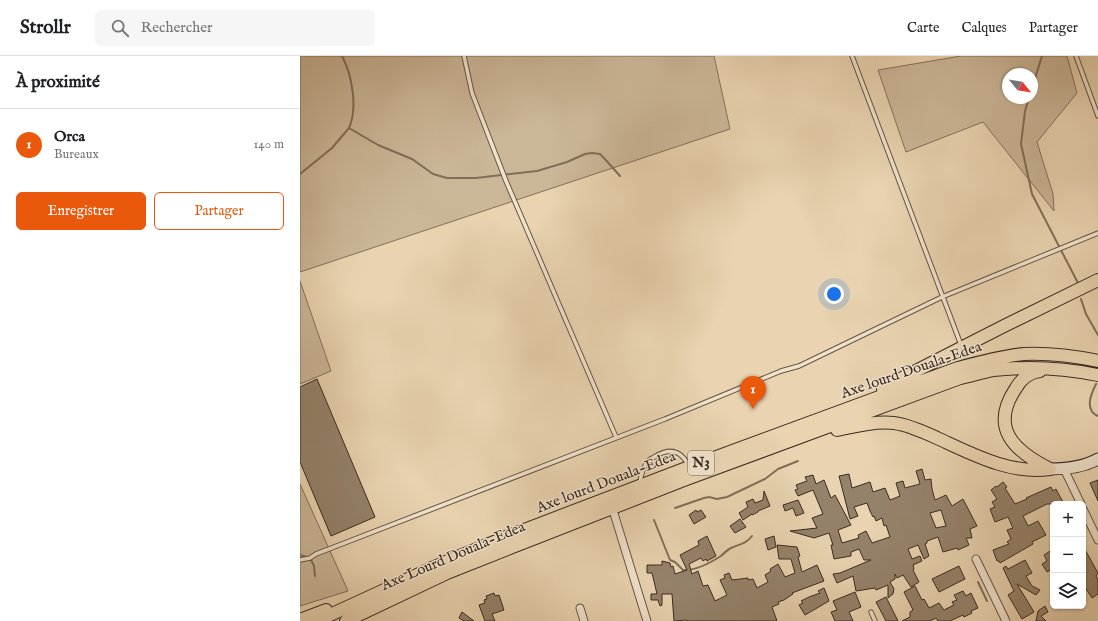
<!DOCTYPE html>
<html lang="fr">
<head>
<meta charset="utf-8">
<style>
	body { margin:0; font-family:"IM FELL English",serif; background:#f6f6f6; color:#202124 }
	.controls { position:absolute; right:12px; bottom:12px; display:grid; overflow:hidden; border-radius:6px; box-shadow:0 1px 3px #0004 }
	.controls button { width:36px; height:36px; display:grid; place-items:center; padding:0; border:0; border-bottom:1px solid #e0e0e0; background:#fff; color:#202124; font:20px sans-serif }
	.compass { position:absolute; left:702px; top:12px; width:36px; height:36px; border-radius:50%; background:#fff; box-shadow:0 1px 3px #0004; rotate:120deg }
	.you { position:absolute; left:534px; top:238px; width:14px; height:14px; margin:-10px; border:3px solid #fff; border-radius:50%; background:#1a73e8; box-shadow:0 0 0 6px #1a73e833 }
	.badge { display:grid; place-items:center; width:26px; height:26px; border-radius:50%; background:#ea580c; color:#fff; font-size:13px; font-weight:700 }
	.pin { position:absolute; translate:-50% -33px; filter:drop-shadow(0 1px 2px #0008) }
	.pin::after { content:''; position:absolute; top:21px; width:14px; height:12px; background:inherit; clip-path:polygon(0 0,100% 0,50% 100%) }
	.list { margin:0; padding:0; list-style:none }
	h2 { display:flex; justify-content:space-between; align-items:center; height:52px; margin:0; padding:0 16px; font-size:17px }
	h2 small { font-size:13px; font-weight:400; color:#757577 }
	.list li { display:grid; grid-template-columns:26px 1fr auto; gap:12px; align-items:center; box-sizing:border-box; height:72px; padding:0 16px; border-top:1px solid #e0e0e0 }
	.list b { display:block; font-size:15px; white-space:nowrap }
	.list p { margin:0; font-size:13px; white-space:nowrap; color:#757577 }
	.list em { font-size:13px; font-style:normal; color:#757577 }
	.actions { display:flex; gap:8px; padding:12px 16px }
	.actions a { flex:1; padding:9px 0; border:1px solid #ea580c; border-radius:6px; text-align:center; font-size:14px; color:#ea580c }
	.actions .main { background:#ea580c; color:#fff }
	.icon { flex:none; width:22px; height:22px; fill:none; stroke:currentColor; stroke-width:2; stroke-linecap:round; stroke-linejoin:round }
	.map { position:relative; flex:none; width:798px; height:565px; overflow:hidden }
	header { display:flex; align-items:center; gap:24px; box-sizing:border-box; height:56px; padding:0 20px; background:#fff; border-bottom:1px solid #e0e0e0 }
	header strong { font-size:19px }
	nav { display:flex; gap:22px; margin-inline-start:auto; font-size:14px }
	.search { width:280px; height:36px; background:#f6f6f6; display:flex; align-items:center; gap:10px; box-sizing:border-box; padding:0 14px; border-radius:6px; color:#757577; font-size:15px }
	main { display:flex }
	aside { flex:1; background:#fff }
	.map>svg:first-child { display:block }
</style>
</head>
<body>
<header>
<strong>Strollr</strong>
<div class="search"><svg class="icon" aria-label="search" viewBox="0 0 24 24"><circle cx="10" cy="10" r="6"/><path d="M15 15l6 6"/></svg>Rechercher</div>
<nav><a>Carte</a><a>Calques</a><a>Partager</a></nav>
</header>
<main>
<aside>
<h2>À proximité<small></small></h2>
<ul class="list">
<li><span class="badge">1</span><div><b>Orca</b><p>Bureaux</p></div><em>140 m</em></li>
</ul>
<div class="actions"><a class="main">Enregistrer</a><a>Partager</a></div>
</aside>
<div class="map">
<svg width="798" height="565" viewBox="0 0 798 565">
	<rect width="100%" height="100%" fill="#e9d3b0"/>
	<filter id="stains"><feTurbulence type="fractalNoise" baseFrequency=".005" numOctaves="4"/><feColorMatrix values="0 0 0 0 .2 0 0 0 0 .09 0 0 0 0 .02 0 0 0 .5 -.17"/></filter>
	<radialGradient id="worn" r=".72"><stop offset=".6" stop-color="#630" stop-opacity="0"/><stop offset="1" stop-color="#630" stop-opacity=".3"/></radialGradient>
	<!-- green -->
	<path fill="#cbb698" stroke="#82705c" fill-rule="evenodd" d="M0,0H414L430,73L0,216Z
		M661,0H767L777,37L737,86L753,138L754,155L683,66L606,96L578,14ZM708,18H732V42H708Z
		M0,225L31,315L0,328Z
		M0,428L48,535L0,550Z"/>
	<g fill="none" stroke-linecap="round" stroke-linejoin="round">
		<!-- stream -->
		<path stroke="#806e59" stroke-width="2" d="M732,32L742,0
			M729,42L725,55L721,88L732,138L779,229
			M49,72L78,89L112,103L133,118L147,122H176L237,115L267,106L285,98L292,97L300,98L304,102L320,120
			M0,118L32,92L49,72C58,52 52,19 42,0
			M781,243L786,258L798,279
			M796,328C791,338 784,354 798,360
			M375,452L404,442L409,441L417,443L427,441L465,423L478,413L498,405
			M354,464L370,504L375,506L383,514C396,515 410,507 421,500C424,497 427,494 431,492C440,488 446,488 452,480
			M0,499L10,502L14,510L15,520
			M678,526L687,545"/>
	</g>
	<!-- building -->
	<path fill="#95826b" stroke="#3a2b21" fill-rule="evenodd" d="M17,323L75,461L31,480L0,406V331Z
		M622,413L625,424L631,423L632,433L635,444L646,439L652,450L663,443L677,470L670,473L672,482H666L669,489L658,494L657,492L643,496L638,481L627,485V487L625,488L629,500L624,503L618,489L608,493L612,503L620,500L622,505L613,509L614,513L613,514L619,526L611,531L603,519L597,522L595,518V523L590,526L594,533L593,538L588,542V529L576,534L575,532L556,535L553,520L537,527L533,518L540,517L571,504H564L559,493L551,496V500L534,503L531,489H533L529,477L514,482L490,475L517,472L512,462L523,458L513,434L498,440L495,434L498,433L496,429L507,425L505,421L513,419L516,428L524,424L531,442L535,439L551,469L538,474L542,487L559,482L558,479L566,475L572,487L590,481L586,469L584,470L582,462L576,465L574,460L573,461L570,455L567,447L554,451L558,460L550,463L539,420L549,418L552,432L570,426L573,436L585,432L590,444L600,440L596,427L603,425L605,432L620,428L616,415ZM641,454L646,470L636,472L630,457Z
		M798,424V445L790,427Z
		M703,426L707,431L705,432L715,448L727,443L726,442L751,431L753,435L756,433L764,448H747L723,460L728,470L738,465L746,479L732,486L733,488L700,507L699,505H697L693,494L709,488L707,486L711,483L707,474L713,472L708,461L695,466L690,453L695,451L692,446L697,443L691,434L696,430L697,431Z
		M464,435L470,450L458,455V456L452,459V458L443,464L439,457L448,451L446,446L453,443L455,447L463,444Z
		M498,444L504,457L496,460L493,452L485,455L483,449Z
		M396,454L397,456L401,454L406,461L394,468L389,459Z
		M440,463L446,471L435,477L430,470Z
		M407,480L416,500L407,505L406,503L403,505L401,502L389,508L392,518L398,515L403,530L408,529L415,545L427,539L420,524L425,522L424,519L429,517L432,524L448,522V524L453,523L457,532L468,526L465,519L471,515L470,513L478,508L485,521L495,517L491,503H479L477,489L497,491L500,500L498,501L502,516L517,509L524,525L492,537L493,538L484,544L478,546L479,548L472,551L477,565H387V564L374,565L372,538H362V549L360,550L358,544H351V538H357L352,517H347V509H362V505L370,507L371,511L373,510L375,518L387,514L380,499L399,489L398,485Z
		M474,480L476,491L468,494L465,483Z
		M783,490L798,517L796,520L798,524V538L792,542L783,528Z
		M753,493V514L752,513L747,516L742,508L747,505L744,499Z
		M725,504L732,517L726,520L732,530L740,534L736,539L717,528L734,556L722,563L708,539L714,535L703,512L706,510L708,513Z
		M659,510L665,523L639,536L632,523Z
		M615,530L622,544L624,543L629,552L639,547L644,554L654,549L652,546L657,544L654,539L663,535L666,540L671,537L678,552L671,555L672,557L664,561L663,559L650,565H638L636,562L630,565H602L610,561V556L613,554L604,536Z
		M524,532L529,545L505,559L499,549L503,547L501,545L509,541L520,537L518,535Z
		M555,536L561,551L549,556L553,565H535L531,556L537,554L533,545Z
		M194,537L195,540L199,539L204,554L192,558L195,565H185L179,549L185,547L184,544L187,543L186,540Z
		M586,541L598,565H586L576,546Z
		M745,550L748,556L741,560L746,565H736L738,555Z
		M162,556L174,565H164L159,562Z"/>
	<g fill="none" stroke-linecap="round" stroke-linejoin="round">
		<!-- service casing -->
		<g stroke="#665545" stroke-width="5.5">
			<path id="service" d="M164,0L172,37L206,125L316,381
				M552,0L661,289
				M776,0L798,60
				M340,426C341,418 343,412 348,405C350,403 353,402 356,400C370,392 380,394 388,408
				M0,504L10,502L16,498L365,363L481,315L499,310L642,241L798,177
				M571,556L575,565"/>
		</g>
		<!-- minor casing -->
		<g stroke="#665545" stroke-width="9">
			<path id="minor" d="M764,413L781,448
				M312,451L347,565
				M783,453L798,484
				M676,503L706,565
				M280,552L284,565"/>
		</g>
		<!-- secondary casing -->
		<g stroke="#3a2b21" stroke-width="13">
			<path id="secondary" d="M750,413C766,413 784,411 798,403"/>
		</g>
		<!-- trunk casing -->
		<g stroke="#3a2b21" stroke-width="14">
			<path id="trunk" d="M740,315C730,316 721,323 716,332C689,372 714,395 750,413
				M583,333L604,321L704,270L798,224
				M537,374C556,370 575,365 594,367C609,369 624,376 637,382C672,398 711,419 750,413
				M0,564L26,554
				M17,565L143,507L211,479L389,411L658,312C680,306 702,300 724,298C749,297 774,300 798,305
				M46,565L147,517L215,490L384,424L660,322C671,320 682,316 693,314C728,310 764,312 798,319"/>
		</g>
		<!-- service -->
		<use href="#service" stroke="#f1e2cc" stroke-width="3.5"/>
		<!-- minor -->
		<use href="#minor" stroke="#f1e2cc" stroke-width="7"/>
		<!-- secondary -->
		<use href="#secondary" stroke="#f1e2cc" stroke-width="11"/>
		<!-- trunk -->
		<use href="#trunk" stroke="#e9d3b0" stroke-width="12"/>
	</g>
	<g text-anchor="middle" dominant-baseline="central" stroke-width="3" stroke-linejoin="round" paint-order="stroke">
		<!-- shield labels -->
		<rect fill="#f1e2cc" stroke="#716254" stroke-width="1" x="388" y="395" width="26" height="24" rx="3"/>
		<g font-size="14" font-weight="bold" fill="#3a2b21">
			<text x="401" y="407">N3</text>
		</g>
		<!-- street labels -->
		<g font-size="15" fill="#3a2b21" stroke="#f1e2cc">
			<text transform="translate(611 314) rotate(-19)">Axe lourd Douala-Edea</text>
			<text transform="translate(306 426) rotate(-21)">Axe lourd Douala-Edea</text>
			<text transform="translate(153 500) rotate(-23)">Axe Lourd Douala-Edea</text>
		</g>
	</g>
	<rect width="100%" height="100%" filter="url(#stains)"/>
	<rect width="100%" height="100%" fill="url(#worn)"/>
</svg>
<div class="controls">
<button>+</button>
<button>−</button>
<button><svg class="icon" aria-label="layers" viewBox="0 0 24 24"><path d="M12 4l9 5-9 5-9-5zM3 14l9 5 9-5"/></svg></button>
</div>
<svg class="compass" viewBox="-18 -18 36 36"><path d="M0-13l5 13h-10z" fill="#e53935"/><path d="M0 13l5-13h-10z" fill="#757577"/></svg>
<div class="you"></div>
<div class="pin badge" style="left:453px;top:353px">1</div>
</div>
</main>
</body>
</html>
